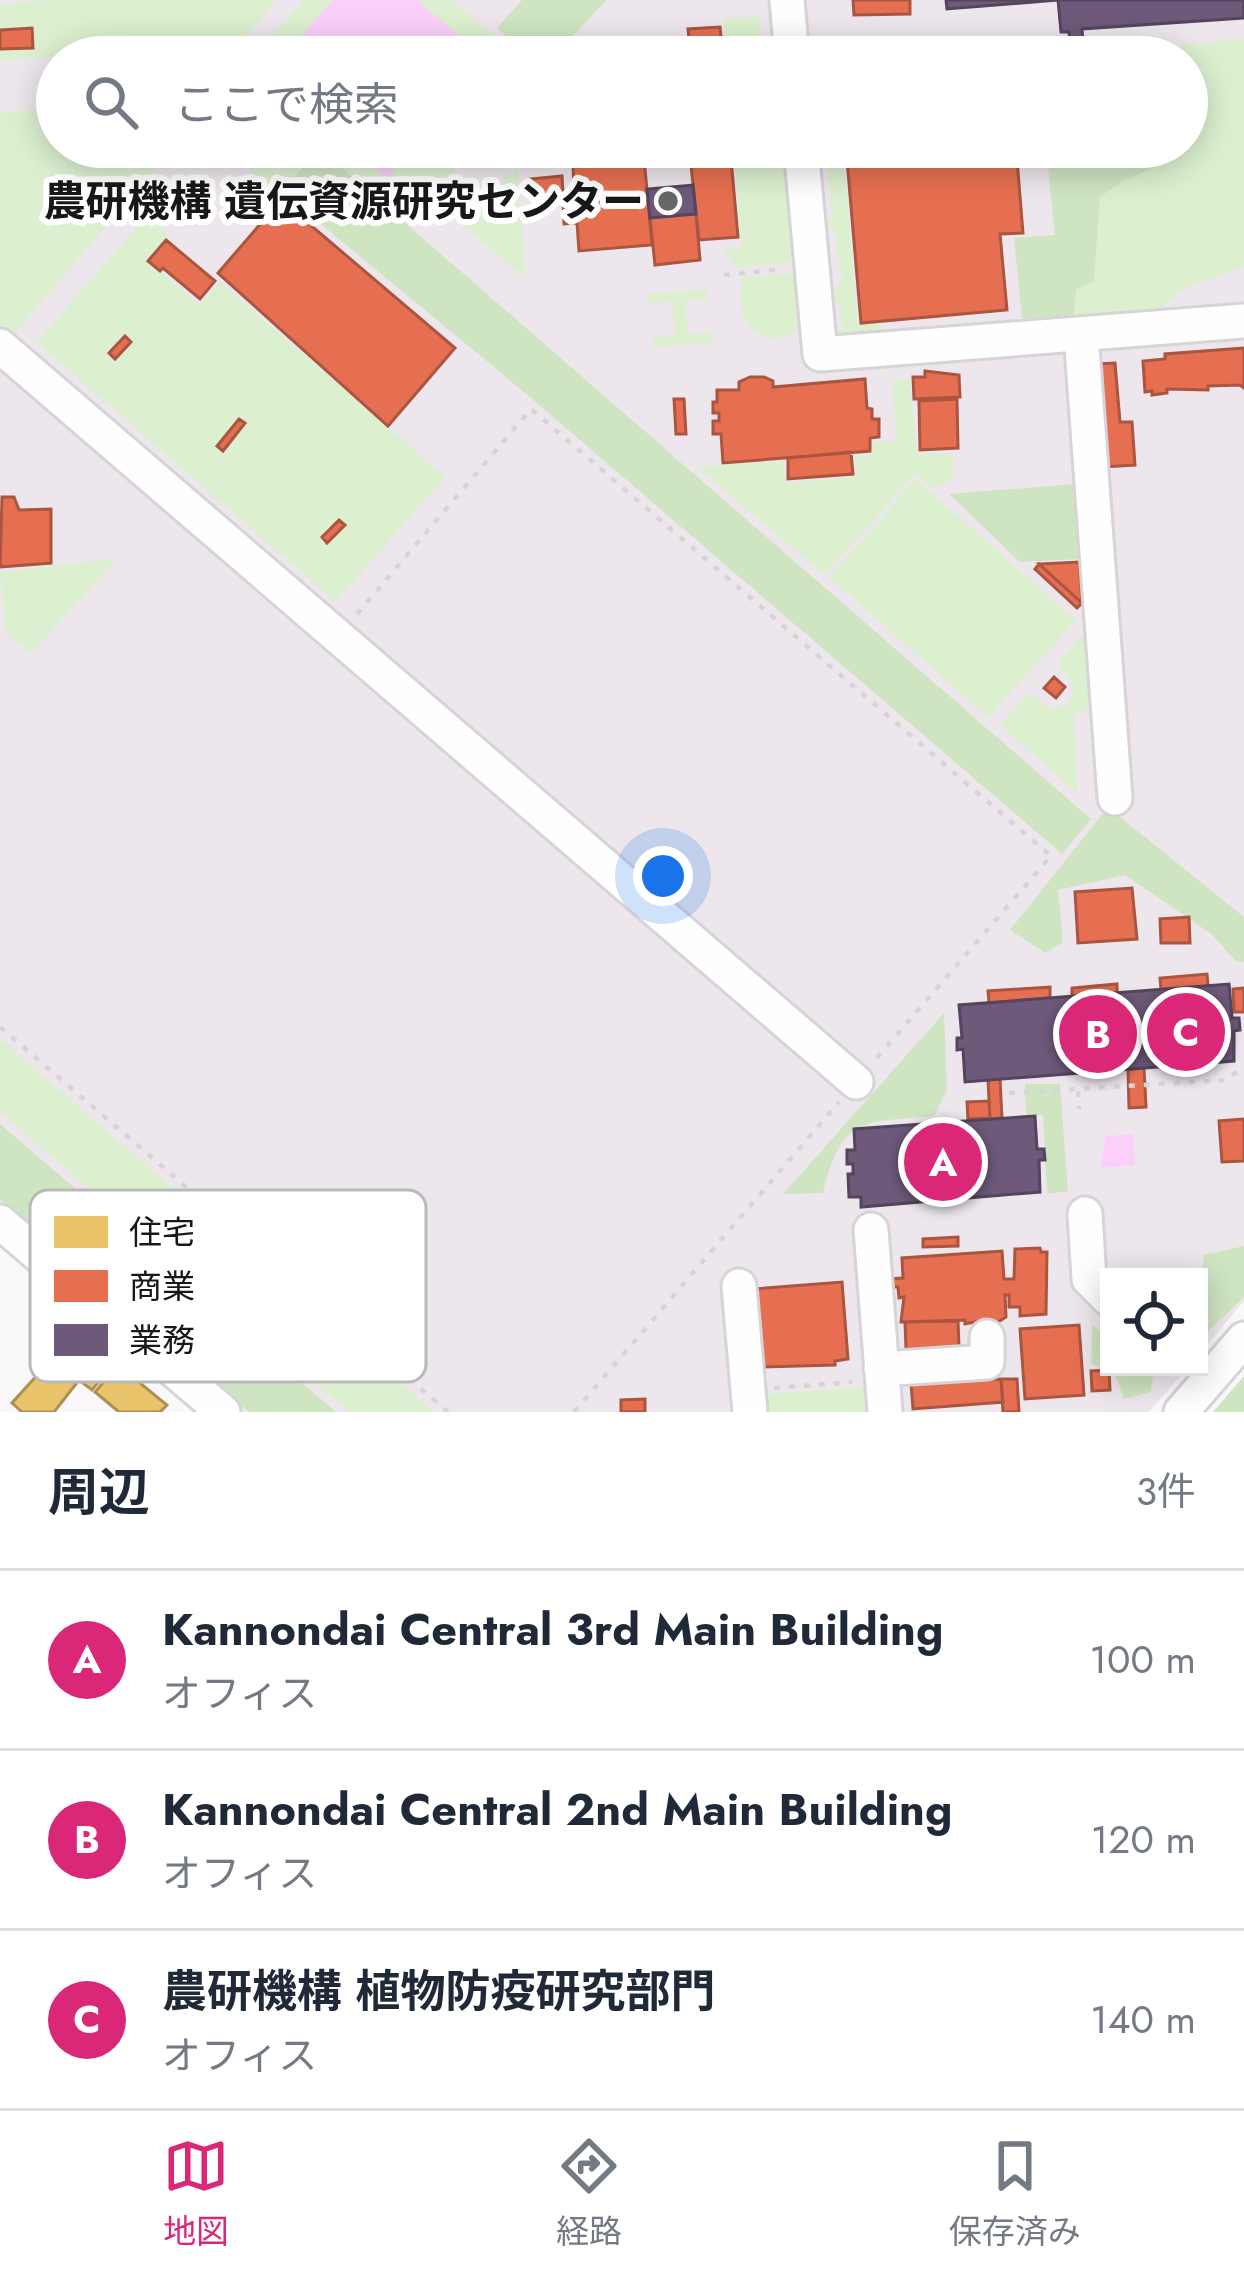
<!DOCTYPE html>
<html lang="ja">
<head>
<meta charset="utf-8">
<style>
	body { margin:0; font-family:Jost,"Noto Sans JP",sans-serif; background:#f2f2f3; color:#1f2937 }
	.controls { position:absolute; right:36px; bottom:36px; display:grid; overflow:hidden; border-radius:0px; box-shadow:0 6px 30px #0003 }
	.controls button { width:108px; height:108px; display:grid; place-items:center; padding:0; border:0; border-bottom:3px solid #e0e1e3; background:#fff; color:#1f2937; font:60px sans-serif }
	.you { position:absolute; left:663px; top:876px; width:42px; height:42px; margin:-30px; border:9px solid #fff; border-radius:50%; background:#1a73e8; box-shadow:0 0 0 18px #1a73e833 }
	.badge { display:grid; place-items:center; width:78px; height:78px; border-radius:50%; background:#db2777; color:#fff; font-size:39px; font-weight:700 }
	.pin { position:absolute; translate:-50% -50%; border:6px solid #fff; box-shadow:0 3px 12px #0006 }
	.list { margin:0; padding:0; list-style:none }
	h2 { display:flex; justify-content:space-between; align-items:center; height:156px; margin:0; padding:0 48px; font-size:51px }
	h2 small { font-size:39px; font-weight:400; color:#747a83 }
	.list li { display:grid; grid-template-columns:78px 1fr auto; gap:36px; align-items:center; box-sizing:border-box; height:180px; padding:0 48px; border-top:3px solid #e0e1e3 }
	.list b { display:block; font-size:45px; white-space:nowrap }
	.list p { margin:0; font-size:39px; white-space:nowrap; color:#747a83 }
	.list em { font-size:39px; font-style:normal; color:#747a83 }
	.icon { flex:none; width:66px; height:66px; fill:none; stroke:currentColor; stroke-width:2; stroke-linecap:round; stroke-linejoin:round }
	.map { position:relative; flex:none; width:1244px; height:1412px; overflow:hidden }
	.search { position:absolute; background:#fff; box-shadow:0 6px 30px #0003; left:36px; right:36px; top:36px; height:132px; display:flex; align-items:center; gap:30px; box-sizing:border-box; padding:0 42px; border-radius:66px; color:#747a83; font-size:45px }
	.sheet { height:696px; background:#fff }
	nav { display:flex; justify-content:space-around; align-items:center; box-sizing:border-box; height:168px; border-top:3px solid #e0e1e3; background:#fff; font-size:33px; color:#747a83 }
	nav a { display:grid; justify-items:center; gap:6px }
	nav .on { color:#db2777 }
	.map>svg:first-child { display:block }
</style>
</head>
<body>
<div class="map">
<svg width="1244" height="1412" viewBox="0 0 1244 1412">
	<rect width="100%" height="100%" fill="#faf8fa"/>
	<!-- built -->
	<path fill="#ede7ed" fill-rule="evenodd" d="M0,0H1244V1301L1199,1354V1277H1109V1367H1188L1149,1412H244L0,1204ZM57,57H1187V147H57Z"/>
	<!-- green -->
	<path fill="#dcf0cf" d="M53,0H277L229,57H167L166,49L0,61V4Z
		M304,0H332L283,57H253Z
		M417,0H451L520,57H484Z
		M759,17L762,57H726L724,19Z
		M1244,39V267L1183,289L1157,312L1074,318L1076,290L1094,280L1100,197L1121,182L1157,166V147H1187V57H1156V48Z
		M57,109V147H175L11,337L0,328V112Z
		M230,147H349L387,179L414,147H475L405,227L320,150L268,207L258,180Z
		M734,147H787L797,262L737,268L721,250L741,248Z
		M844,164L858,324H881L882,336L838,338L829,331L842,329L840,303L826,304L842,279L835,231L827,229L819,221L832,218L827,165Z
		M517,166L526,278L461,225Z
		M147,216L169,235L148,261L199,305L220,282L445,477L336,602L36,342Z
		M801,273C801,287 805,307 801,320C793,344 759,343 747,324C739,313 742,291 741,277Z
		M708,289L709,299L685,301L688,334L712,333V343L653,347L652,338L675,335L672,302L650,303L649,294Z
		M909,379L918,454L953,453V478L935,489L915,475L825,575L696,467L783,461L786,483L856,477L855,456L873,455L872,442L897,441L892,380Z
		M916,479L1076,620L988,718L829,577Z
		M118,558L31,653L6,634L0,572Z
		M1086,632L1090,710L1074,712L1078,795L1000,725L1029,692L1050,709L1067,705L1073,694L1071,681L1057,662Z
		M0,1039L434,1412H349L0,1112Z
		M876,1386L874,1402L860,1412H760L757,1395Z"/>
	<!-- forest -->
	<path fill="#cfe5c1" d="M522,0H606L554,57H531L497,28Z
		M1157,147V166L1121,182L1100,197L1094,281L1076,290L1074,318H1022L1014,238L1055,235L1046,148Z
		M320,149L1091,819L1062,854L531,398L281,191Z
		M1075,484L1081,559L1020,562L949,494Z
		M1108,807L1244,917V962H1237L1210,933L1125,875L1058,890L1063,942L1045,953L1010,930Z
		M944,1013L947,1090L934,1116C862,1123 842,1115 823,1193L783,1194Z
		M1025,1084H1060L1068,1191L1047,1194L1043,1115L1026,1116Z
		M0,1124L336,1412H249L0,1199Z
		M1244,1246V1297L1202,1337L1199,1308L1204,1255Z
		M1092,1324L1109,1339V1367H1143L1153,1375L1151,1392L1124,1399L1114,1371L1091,1364Z
		M1244,1376V1412H1213Z"/>
	<!-- water -->
	<path fill="#fad0fa" d="M332,0H417L484,57H283Z
		M349,147H414L387,179Z
		M1133,1134L1135,1165L1100,1168L1106,1136Z"/>
	<!-- homes -->
	<path fill="#e9c46a" stroke="#ab9052" stroke-width="3" d="M106,1356L114,1363L92,1390L83,1383Z
		M49,1362L76,1384L54,1412H22L12,1403Z
		M118,1365L167,1405L160,1412H119L95,1392Z"/>
	<!-- shops -->
	<path fill="#e76f51" stroke="#a95540" stroke-width="3" d="M853,0H910V14L854,15Z
		M720,27L723,57H691L688,29Z
		M32,28L33,48L0,49V30Z
		M637,42L638,54L622,55L621,43Z
		M271,147H298L284,162Z
		M571,147H689L690,155L573,164Z
		M689,147H730L738,237L699,240Z
		M1016,147L1023,233L1000,234L1007,310L861,323L847,160Z
		M644,158L652,245L579,251L577,223L564,224L563,199H574L573,164Z
		M562,176L563,192L531,195L530,179Z
		M281,200L455,348L388,426L218,273Z
		M696,214L700,260L655,265L650,218Z
		M166,240L215,281L200,299L163,268L160,271L148,261Z
		M125,336L131,342L115,359L109,353Z
		M1244,348V388L1240,385L1208,386V390L1167,389V393L1152,395V391L1145,392L1143,361L1165,359V354Z
		M1115,363L1120,422H1132L1135,465L1103,467L1095,364Z
		M925,371L959,375L960,397L914,399L913,377H925Z
		M750,377H764L773,381V387L865,379L867,408L872,409V419H879V437L870,438V451L723,463L721,434H713V421H719V413H713V402H717V390H739V382Z
		M674,399H684L686,434H676Z
		M957,399L958,448L920,450L919,401Z
		M239,419L245,423L223,451L217,446Z
		M851,452L853,474L788,479V458Z
		M2,497H14L19,510L51,509V563L0,567Z
		M339,520L345,525L327,543L322,537Z
		M1079,562L1082,603L1039,564Z
		M1039,564L1082,603L1077,608L1035,569Z
		M1054,677L1065,687L1056,698L1044,688Z
		M1132,888L1137,939L1078,943L1075,892Z
		M1189,917L1190,943H1161L1160,919Z
		M1207,974L1208,986L1161,990L1160,978Z
		M1117,984V993L1072,996V988Z
		M1050,987V998L989,1003L988,991Z
		M1244,988V1012H1234L1233,989Z
		M1144,1068L1146,1107L1129,1108L1128,1069Z
		M1000,1079L1002,1118L990,1119L988,1080Z
		M989,1101L990,1118L968,1119L967,1102Z
		M1244,1119V1161L1222,1162L1219,1121Z
		M958,1237V1246L923,1247V1239Z
		M1040,1248L1041,1252H1047L1046,1314L1020,1316V1307H1009V1295H1005L1006,1317L998,1322L990,1319L965,1324V1320L901,1322L904,1297L899,1298L898,1287H887V1279L903,1278L902,1258L1002,1251L1004,1279H1014L1015,1249Z
		M842,1282L848,1359L835,1361V1365L758,1367L753,1289Z
		M958,1321L959,1346L906,1349L905,1322Z
		M1079,1325L1084,1395L1025,1399L1020,1329Z
		M1109,1370L1110,1390L1092,1391L1091,1371Z
		M1001,1379H1017L1019,1412H1003Z
		M1001,1379L1003,1402L913,1409L911,1384Z
		M645,1399V1412H621V1400Z"/>
	<!-- offices -->
	<path fill="#6d597a" stroke="#54455d" stroke-width="3" d="M946,0H1244V18L1082,29L1084,57H1071L1069,32H1061L1058,0L947,9Z
		M693,185L696,214L650,218L647,189Z
		M1229,984L1232,1018H1239L1240,1030L1234,1031V1061L965,1082L963,1049L957,1050V1038H962L959,1005Z
		M1035,1116L1037,1149H1044L1045,1160H1039L1040,1192L861,1207V1197H849L848,1174H853V1164H847V1150H855L854,1129Z"/>
	<g fill="none" stroke-linecap="round" stroke-linejoin="round">
		<!-- minor casing -->
		<g stroke="#d6d4d6" stroke-width="39">
			<path id="minor" d="M787,0L792,57
				M801,147L820,354L1244,321
				M1081,334L1115,798
				M0,346L856,1082
				M1085,1214L1089,1279L1109,1299
				M0,1222L223,1412
				M871,1230L885,1412
				M739,1286L750,1412
				M881,1369L987,1362V1337
				M1181,1412L1244,1339"/>
		</g>
		<!-- path -->
		<path stroke="#d6d5d6" stroke-width="4.5" stroke-dasharray="6 9" stroke-linecap="butt" d="M724,275L782,269
			M357,614L531,409L1051,856L874,1061
			M0,1027L448,1412
			M1078,1091L1079,1109
			M1009,1093L1226,1080L1244,1066
			M774,1388L852,1382
			M574,1412L839,1102"/>
		<!-- minor -->
		<use href="#minor" stroke="#fefefe" stroke-width="33"/>
	</g>
	<!-- markers -->
	<circle fill="#686668" stroke="#fff" stroke-width="4.5" cx="668" cy="201" r="12"/>
	<g text-anchor="middle" dominant-baseline="central" stroke-width="12" stroke-linejoin="round" paint-order="stroke">
		<!-- poi labels -->
		<g font-size="42" font-weight="bold" fill="#191719" stroke="#fff" text-anchor="end">
			<text x="644" y="201">農研機構 遺伝資源研究センター</text>
		</g>
	</g>
	<!-- legend -->
	<rect x="30" y="1190" width="396" height="192" rx="18" fill="#fff" stroke="#bab9ba" stroke-width="3"/>
	<rect x="54" y="1216" width="54" height="32" fill="#e9c46a"/>
	<rect x="54" y="1270" width="54" height="32" fill="#e76f51"/>
	<rect x="54" y="1324" width="54" height="32" fill="#6d597a"/>
	<g font-size="33" fill="#191719">
		<text x="129" y="1244">住宅</text>
		<text x="129" y="1298">商業</text>
		<text x="129" y="1352">業務</text>
	</g>
</svg>
<div class="controls">
<button><svg class="icon" aria-label="locate" viewBox="0 0 24 24"><circle cx="12" cy="12" r="6"/><path d="M12 2v4M12 18v4M2 12h4M18 12h4"/></svg></button>
</div>
<div class="you"></div>
<div class="pin badge" style="left:943px;top:1162px">A</div>
<div class="pin badge" style="left:1098px;top:1034px">B</div>
<div class="pin badge" style="left:1186px;top:1032px">C</div>
<div class="search"><svg class="icon" aria-label="search" viewBox="0 0 24 24"><circle cx="10" cy="10" r="6"/><path d="M15 15l6 6"/></svg>ここで検索</div>
</div>
<section class="sheet">
<h2>周辺<small>3件</small></h2>
<ul class="list">
<li><span class="badge">A</span><div><b>Kannondai Central 3rd Main Building</b><p>オフィス</p></div><em>100 m</em></li>
<li><span class="badge">B</span><div><b>Kannondai Central 2nd Main Building</b><p>オフィス</p></div><em>120 m</em></li>
<li><span class="badge">C</span><div><b>農研機構 植物防疫研究部門</b><p>オフィス</p></div><em>140 m</em></li>
</ul>
</section>
<nav>
<a class="on"><svg class="icon" aria-label="map" viewBox="0 0 24 24"><path d="M3 6l6-2 6 2 6-2v14l-6 2-6-2-6 2zM9 4v14M15 6v14"/></svg>地図</a>
<a><svg class="icon" aria-label="directions" viewBox="0 0 24 24"><path d="M12 3l9 9-9 9-9-9zM9 14v-3h6M13 9l2 2-2 2"/></svg>経路</a>
<a><svg class="icon" aria-label="saved" viewBox="0 0 24 24"><path d="M7 4h10v16l-5-4-5 4z"/></svg>保存済み</a>
</nav>
</body>
</html>
